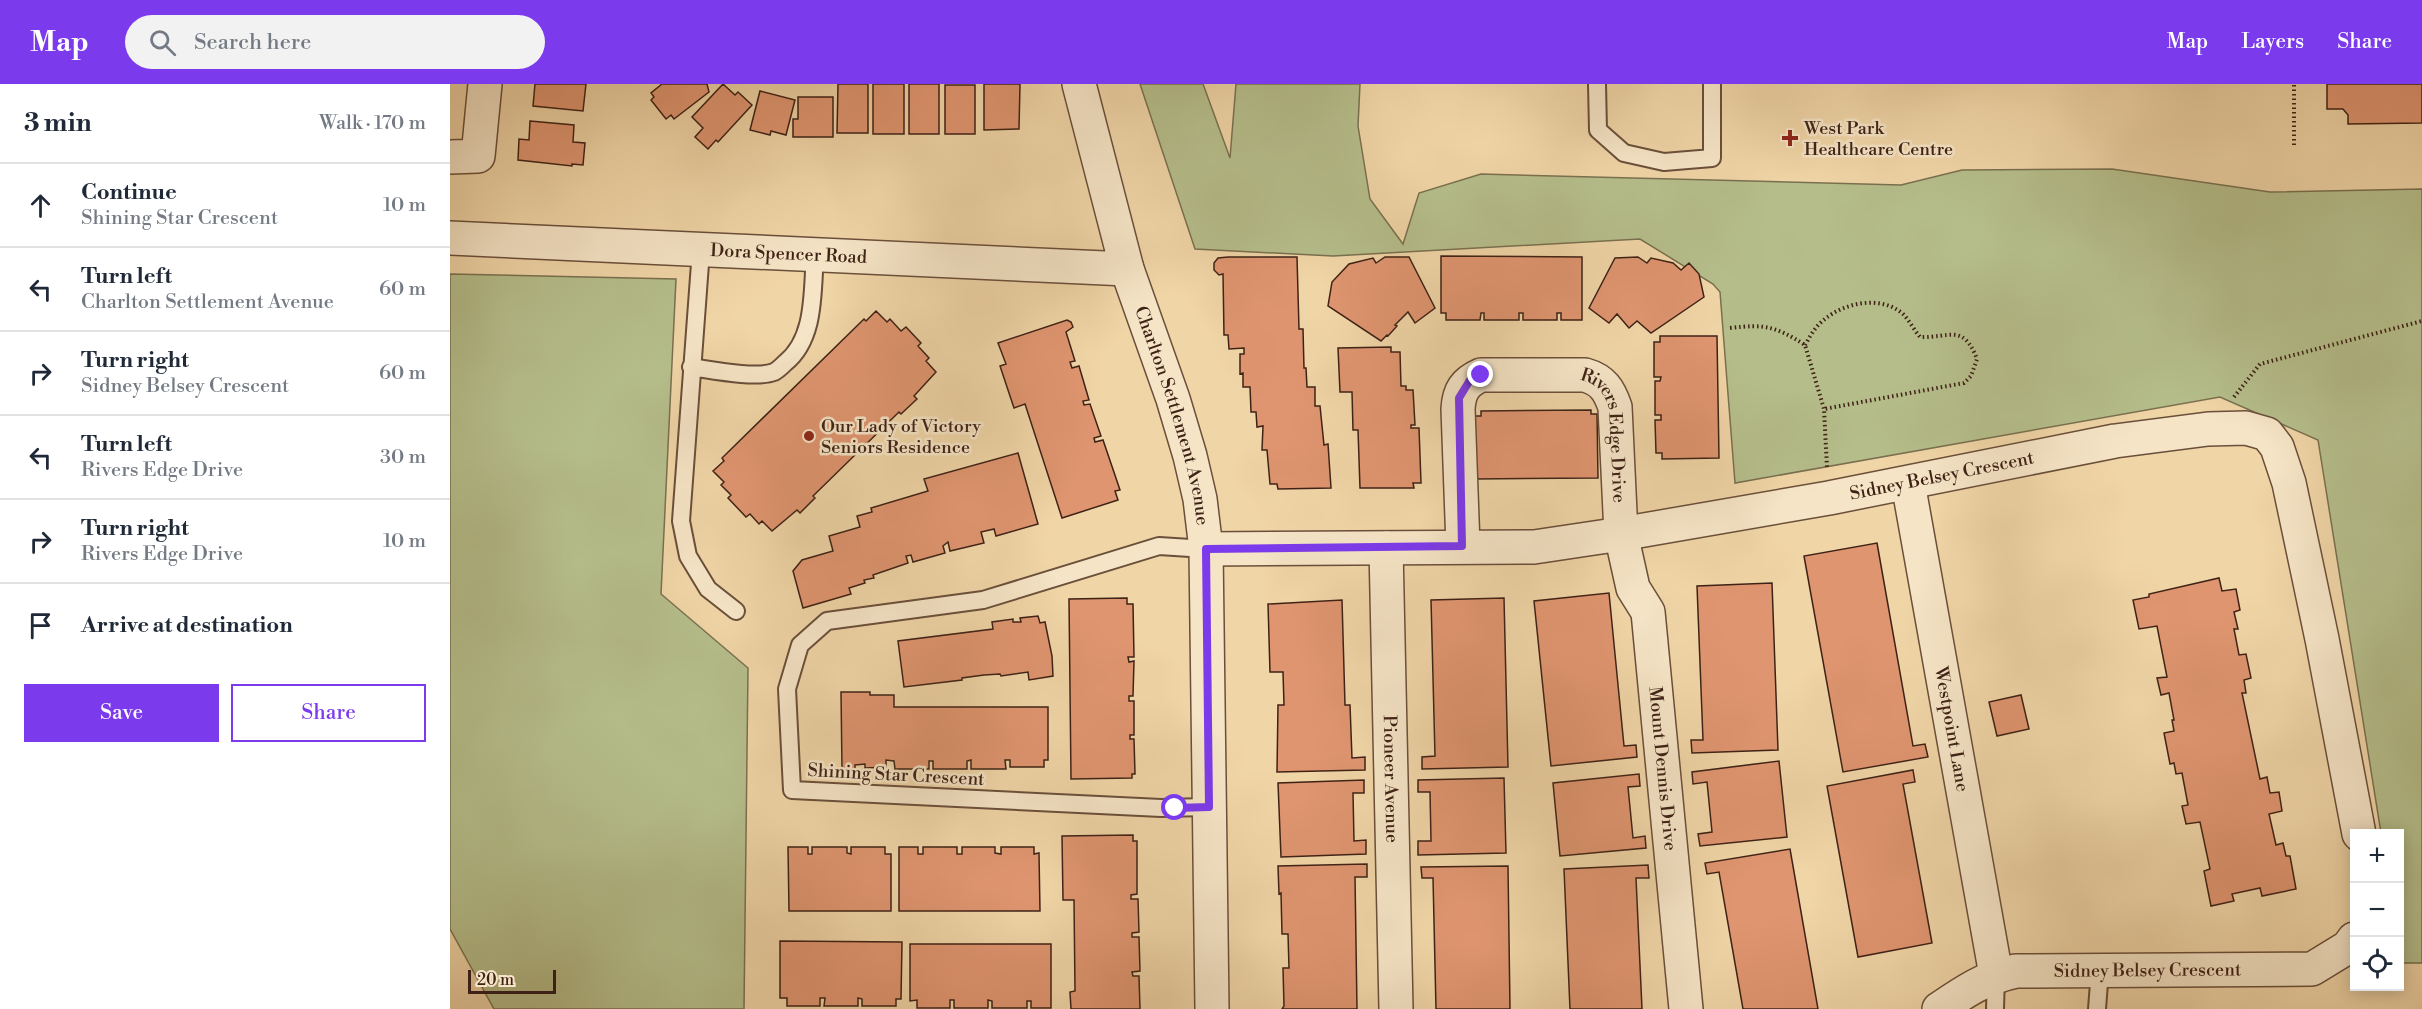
<!DOCTYPE html>
<html lang="en">
<head>
<meta charset="utf-8">
<style>
	body { margin:0; font-family:"Libre Bodoni",serif; background:#f2f2f3; color:#1f2937 }
	.controls { position:absolute; right:18px; bottom:18px; display:grid; overflow:hidden; border-radius:0px; box-shadow:0 3px 15px #0003 }
	.controls button { width:54px; height:54px; display:grid; place-items:center; padding:0; border:0; border-bottom:2px solid #e0e1e3; background:#fff; color:#1f2937; font:30px sans-serif }
	.scale { position:absolute; left:18px; bottom:15px; width:88px; box-sizing:border-box; padding-left:6px; border:3px solid #3e2216; border-top:0; font-size:16px; line-height:21px; white-space:nowrap; color:#3e2216; -webkit-text-stroke:4px #f5e4c6; paint-order:stroke }
	.stop { position:absolute; width:18px; height:18px; margin:-14px; border:4px solid #7c3aed; border-radius:50%; background:#fff }
	.stop.end { background:#7c3aed; border-color:#fff; box-shadow:0 2px 6px #0008 }
	.list { margin:0; padding:0; list-style:none }
	h2 { display:flex; justify-content:space-between; align-items:center; height:78px; margin:0; padding:0 24px; font-size:26px }
	h2 small { font-size:20px; font-weight:400; color:#747a83 }
	.list li { display:grid; grid-template-columns:39px 1fr auto; gap:18px; align-items:center; box-sizing:border-box; height:84px; padding:0 24px; border-top:2px solid #e0e1e3 }
	.list b { display:block; font-size:22px; white-space:nowrap }
	.list p { margin:0; font-size:20px; white-space:nowrap; color:#747a83 }
	.list em { font-size:20px; font-style:normal; color:#747a83 }
	.actions { display:flex; gap:12px; padding:18px 24px }
	.actions a { flex:1; padding:14px 0; border:2px solid #7c3aed; border-radius:0px; text-align:center; font-size:21px; color:#7c3aed }
	.actions .main { background:#7c3aed; color:#fff }
	.icon { flex:none; width:33px; height:33px; fill:none; stroke:currentColor; stroke-width:2; stroke-linecap:round; stroke-linejoin:round }
	.map { position:relative; flex:none; width:1972px; height:925px; overflow:hidden }
	header { display:flex; align-items:center; gap:36px; box-sizing:border-box; height:84px; padding:0 30px; background:#7c3aed; color:#fff }
	header strong { font-size:28px }
	nav { display:flex; gap:33px; margin-inline-start:auto; font-size:21px }
	.search { width:420px; height:54px; background:#f2f2f3; display:flex; align-items:center; gap:15px; box-sizing:border-box; padding:0 21px; border-radius:33px; color:#747a83; font-size:22px }
	main { display:flex }
	aside { flex:1; background:#fff }
	.map>svg:first-child { display:block }
</style>
</head>
<body>
<header>
<strong>Map</strong>
<div class="search"><svg class="icon" aria-label="search" viewBox="0 0 24 24"><circle cx="10" cy="10" r="6"/><path d="M15 15l6 6"/></svg>Search here</div>
<nav><a>Map</a><a>Layers</a><a>Share</a></nav>
</header>
<main>
<aside>
<h2>3 min<small>Walk · 170 m</small></h2>
<ul class="list">
<li><svg class="icon" aria-label="ahead" viewBox="0 0 24 24"><path d="M12 20V5M6 11l6-6 6 6"/></svg><div><b>Continue</b><p>Shining Star Crescent</p></div><em>10 m</em></li>
<li><svg class="icon" aria-label="left" viewBox="0 0 24 24"><path d="M17 20v-9H6M10 6l-5 5 5 5"/></svg><div><b>Turn left</b><p>Charlton Settlement Avenue</p></div><em>60 m</em></li>
<li><svg class="icon" aria-label="right" viewBox="0 0 24 24"><path d="M7 20v-9h11M14 6l5 5-5 5"/></svg><div><b>Turn right</b><p>Sidney Belsey Crescent</p></div><em>60 m</em></li>
<li><svg class="icon" aria-label="left" viewBox="0 0 24 24"><path d="M17 20v-9H6M10 6l-5 5 5 5"/></svg><div><b>Turn left</b><p>Rivers Edge Drive</p></div><em>30 m</em></li>
<li><svg class="icon" aria-label="right" viewBox="0 0 24 24"><path d="M7 20v-9h11M14 6l5 5-5 5"/></svg><div><b>Turn right</b><p>Rivers Edge Drive</p></div><em>10 m</em></li>
<li><svg class="icon" aria-label="arrive" viewBox="0 0 24 24"><path d="M6 21V4h12l-3 4 3 4H6"/></svg><div><b>Arrive at destination</b></div></li>
</ul>
<div class="actions"><a class="main">Save</a><a>Share</a></div>
</aside>
<div class="map">
<svg width="1972" height="925" viewBox="0 0 1972 925">
	<rect width="100%" height="100%" fill="#f0d5a7"/>
	<filter id="stains"><feTurbulence type="fractalNoise" baseFrequency=".00333" numOctaves="4"/><feColorMatrix values="0 0 0 0 .2 0 0 0 0 .09 0 0 0 0 .02 0 0 0 .5 -.17"/></filter>
	<radialGradient id="worn" r=".72"><stop offset=".6" stop-color="#630" stop-opacity="0"/><stop offset="1" stop-color="#630" stop-opacity=".3"/></radialGradient>
	<!-- green -->
	<path fill="#b5be8b" stroke="#7a7050" stroke-width="1.5" d="M690,0H753L780,74L786,0H910L908,42L920,115L953,160L969,109L1031,90L1451,101L1512,86L1662,85L1820,108L1972,105V879H1952L1950,862V750L1931,749L1868,356L1770,313L1285,399L1270,208L1263,200L1190,155L883,172L745,165Z
		M0,190L226,195L211,510L298,584L294,925H44L0,845Z"/>
	<!-- building -->
	<path fill="#df9570" stroke="#3e2216" stroke-width="1.5" d="M85,0H136L133,27L83,22Z
		M212,0H257L259,8L224,35L221,31L216,35L201,16L204,13L201,9Z
		M273,0L285,11L288,8L302,21L268,58L266,56L258,65L245,53L253,44L242,33Z
		M388,0H418V49H387Z
		M423,0H454V50H423Z
		M459,0H489V50H459Z
		M534,0H570L569,45L534,46Z
		M1877,0H1972V39L1898,40V31L1893,25H1877Z
		M495,1H525V50H495Z
		M310,7L345,16L336,51L321,47L320,51L300,46Z
		M348,13H383V53H343V35H348Z
		M80,37L124,41L123,58L135,59L133,81L122,80V82L68,76L69,55L79,56Z
		M991,172L1132,173V236H1111V229H1107V236H1073V229H1069V236H1034V229H1031L1030,236H996V229H991Z
		M778,173H847L849,245H853L854,284H856L857,303H865V322H870L874,361L878,360L881,404L828,405L827,400H820L817,366H812L813,342L807,343L806,328H801L800,303H793V289L790,290V270H794V264L779,265L778,251H774L773,190L769,191L764,186V179L768,174Z
		M935,173H959L985,224L965,239L958,228L945,241L947,242L938,252L937,251L931,257L878,222L882,198L899,180L923,174L926,179Z
		M1188,173L1197,179L1201,174L1223,179L1231,186L1239,179L1249,190L1254,213L1201,249L1187,237L1179,244L1167,230L1159,239L1139,224L1165,174Z
		M426,227L437,238L440,235L451,247L456,243L471,259L468,262L479,274L476,277L486,288L464,312L467,315L451,330L449,328L363,412L365,414L350,429L347,426L322,447L312,437L309,440L300,430L296,433L278,414L281,411L271,401L274,398L263,387L274,377L272,374L414,235L416,237Z
		M617,236L621,238L623,243L616,248L625,277L620,278L622,284L629,282L639,316L633,317L634,321L640,320L651,352L644,354L645,358L653,356L670,406L665,407L668,416L612,434L575,320L564,324L550,282L556,280L548,259Z
		M1210,252H1267L1269,374L1212,375V369H1206L1205,336H1211V331H1205V297H1210L1211,293H1204V258H1210Z
		M941,263V268H950L951,302H956V306H963L965,341H961V344H969L971,399H963L964,404H910L908,346H903L902,308H890L888,264Z
		M1141,326V330H1147L1148,394L1026,395L1025,332H1031V327Z
		M568,369L588,440L546,452L544,445L531,448L534,459L500,467L498,458L493,462L495,469L463,478L461,471L456,472L458,479L423,491L424,494L414,496L415,499L399,504L401,510L353,524L343,487L352,476L383,467L379,452L410,443L407,432L422,428L421,424L478,407L474,395Z
		M1427,459L1463,662L1475,660L1478,673L1393,688L1354,472Z
		M1769,494L1772,507L1786,505L1790,526L1784,528L1788,545H1784L1789,571L1796,570L1801,594L1794,596L1796,609H1792L1810,695L1817,693L1820,709L1829,708L1832,727L1819,730L1826,761L1833,759L1836,772H1840L1846,805L1812,812L1810,804L1782,810L1784,817L1761,822L1754,787L1760,785L1750,738L1736,740L1732,722L1738,721L1732,689L1726,690L1724,679L1720,680L1714,649L1724,647L1722,636H1724L1719,609L1711,611L1707,594L1717,593L1707,542L1689,545L1683,516L1699,513V510Z
		M1322,499L1328,666L1242,669L1241,656H1253L1247,502Z
		M1159,509L1174,662L1186,661L1187,673L1101,682L1084,517Z
		M677,514V520H683L684,573H678L679,578L684,577L683,612H679V617H684V651H680V655H684L685,690H682V694L621,695L619,515Z
		M1054,514L1058,683L972,685V673L985,672L981,516Z
		M892,516L895,621H900L902,674L915,673V686L827,688L828,621H834L833,588H820L818,520Z
		M588,532L590,539L595,538L602,572L603,592L579,596L578,588L551,592L550,590L534,591L512,594V596L454,603L448,557L543,545L542,538L563,535V538H571L570,534Z
		M391,608H420V611H444V623H598V676H594V683H560V676H555L556,685H521V676L517,677V685H483V677H479V685H445L444,677L436,676V683L415,684V680L405,681V688L402,691H395L392,687Z
		M1571,611L1579,645L1547,652L1539,618Z
		M1329,677L1337,753L1250,762L1248,750L1262,748L1257,698L1243,700L1242,688Z
		M1463,686L1465,698L1453,700L1482,859L1408,873L1377,702Z
		M1189,690L1190,702L1178,703L1183,754L1195,752L1196,764L1110,772L1103,699Z
		M1054,694L1056,769L968,771V757H981L980,708H968V696Z
		M914,696V709H903L904,757L916,756V770L831,773L828,699Z
		M683,751V757H687V810L681,811V815H688L689,848L682,849V853H689L690,887L682,888L683,892H689L690,925H621L620,908L625,907L624,816H613L612,752Z
		M338,763H358V770H362V763H397V769L401,770V763H435V770H441V827H339Z
		M449,763H468V770H473V763H507V770H512V763H545V769L551,770V763H584V770L589,769L590,827H449Z
		M1340,765L1368,925H1293L1269,788L1257,790L1255,779Z
		M917,780V793H905L907,925H832L834,922L833,884H839L838,850H832L831,809L829,810L828,782Z
		M1198,781L1199,794H1186L1192,925H1120L1114,785Z
		M1058,782L1060,925H986L983,794H972L971,783Z
		M330,857L452,858L451,915H446V922H412V915L408,914V922H374L375,914H370V922H337V914H330Z
		M460,860H601V924H581V917H577V924H542V917L538,916V924H504V916H500V924H467V916L460,917Z"/>
	<g fill="none" stroke-linecap="round" stroke-linejoin="round">
		<!-- lane casing -->
		<g stroke="#6a4f3a" stroke-width="20">
			<path id="lane" d="M1147,0L1148,46L1174,69L1214,78L1262,74V0
				M251,166L231,437L238,472L258,505L286,527
				M241,283C262,286 306,295 324,288C328,286 332,282 335,279C366,254 362,207 365,171
				M756,465L709,462L533,516L377,537L350,561L337,605L342,706L711,724L759,723
				M1545,925L1546,891
				M1647,925L1650,886"/>
		</g>
		<!-- street casing -->
		<g stroke="#6a4f3a" stroke-width="36">
			<g id="street">
				<path id="s1" d="M629,0L677,185L723,315L740,372L750,415L756,465L762,925"/>
				<path d="M0,73L28,72L35,0"/>
				<path id="s2" d="M0,154L677,185"/>
				<path id="s3" d="M1458,399L1546,891"/>
				<path id="s4" d="M1013,462L1008,325C1009,307 1015,298 1031,291H1135C1153,296 1159,306 1165,323L1171,450L1183,504L1198,528L1236,925"/>
				<path id="s5" d="M936,464L946,925"/>
				<path id="s6" d="M756,465L1084,463L1171,450L1379,414L1665,357L1758,345L1796,344L1817,350L1827,363L1839,399L1872,555L1909,750"/>
				<path id="s7" d="M1489,925C1514,908 1536,893 1566,887L1862,885L1898,863L1904,855"/>
			</g>
		</g>
		<!-- path -->
		<path stroke="#3e2216" stroke-width="4" stroke-dasharray="1.5 3" stroke-linecap="butt" d="M1844,61V0
			M1280,244C1315,240 1325,242 1355,261L1374,325L1377,384
			M1355,261C1358,256 1361,250 1365,245C1383,221 1428,208 1453,230C1459,236 1464,246 1470,253C1500,254 1513,239 1527,275L1521,292L1514,299L1374,325
			M1784,313L1810,280L1972,237"/>
		<!-- lane -->
		<use href="#lane" stroke="#f5e4c6" stroke-width="16"/>
		<!-- street -->
		<use href="#street" stroke="#f5e4c6" stroke-width="33"/>
	</g>
	<g fill="none" stroke-linecap="round" stroke-linejoin="round">
		<!-- route -->
		<path stroke="#7c3aed" stroke-width="8" d="M725,724L759,723L756,465L1012,462L1009,314L1020,296L1031,291"/>
	</g>
	<!-- markers -->
	<g fill="#8f2418" stroke="#f5e4c6" stroke-width="2">
		<path d="M1337 45h6v6h6v6h-6v6h-6v-6h-6v-6h6z"/>
		<circle cx="359" cy="352" r="6"/>
	</g>
	<g text-anchor="middle" dominant-baseline="central" stroke-width="5" stroke-linejoin="round" paint-order="stroke">
		<!-- poi labels -->
		<g font-size="18" fill="#3e2216" stroke="#f5e4c6" text-anchor="start">
			<text x="1354" y="44">West Park<tspan x="1354" dy="21">Healthcare Centre</tspan></text>
			<text x="371" y="342">Our Lady of Victory<tspan x="371" dy="21">Seniors Residence</tspan></text>
		</g>
		<!-- street labels -->
		<g font-size="18" fill="#3e2216" stroke="#f5e4c6">
			<text stroke="none"><textPath href="#s2" startOffset="339">Dora Spencer Road</textPath></text>
			<text stroke="none"><textPath href="#s1" startOffset="345">Charlton Settlement Avenue</textPath></text>
			<text stroke="none"><textPath href="#s4" startOffset="354">Rivers Edge Drive</textPath></text>
			<text stroke="none"><textPath href="#s6" startOffset="742">Sidney Belsey Crescent</textPath></text>
			<text stroke="none"><textPath href="#s3" startOffset="250">Westpoint Lane</textPath></text>
			<text stroke="none"><textPath href="#s4" startOffset="699">Mount Dennis Drive</textPath></text>
			<text transform="translate(446 691) rotate(3)">Shining Star Crescent</text>
			<text stroke="none"><textPath href="#s5" startOffset="231">Pioneer Avenue</textPath></text>
			<text stroke="none"><textPath href="#s7" startOffset="218">Sidney Belsey Crescent</textPath></text>
		</g>
	</g>
	<rect width="100%" height="100%" filter="url(#stains)"/>
	<rect width="100%" height="100%" fill="url(#worn)"/>
</svg>
<div class="controls">
<button>+</button>
<button>−</button>
<button><svg class="icon" aria-label="locate" viewBox="0 0 24 24"><circle cx="12" cy="12" r="6"/><path d="M12 2v4M12 18v4M2 12h4M18 12h4"/></svg></button>
</div>
<div class="scale">20 m</div>
<div class="stop" style="left:725px;top:724px"></div>
<div class="stop end" style="left:1031px;top:291px"></div>
</div>
</main>
</body>
</html>
